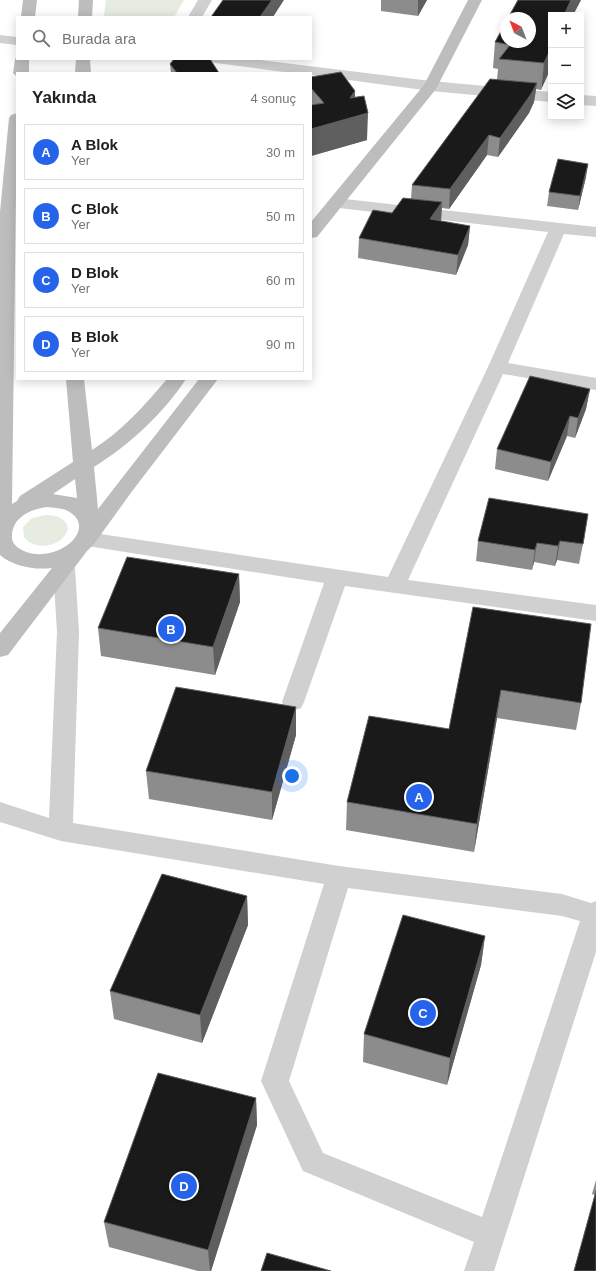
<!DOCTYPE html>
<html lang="tr">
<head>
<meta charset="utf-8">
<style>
	body { margin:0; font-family:Arial,sans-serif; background:#f2f2f2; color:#202124 }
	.controls { position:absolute; right:12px; top:12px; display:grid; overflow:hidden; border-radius:0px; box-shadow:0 2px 10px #0003 }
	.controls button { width:36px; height:36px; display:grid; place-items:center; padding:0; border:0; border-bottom:1px solid #e0e0e0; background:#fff; color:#202124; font:20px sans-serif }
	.compass { position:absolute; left:500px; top:12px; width:36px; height:36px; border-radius:50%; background:#fff; box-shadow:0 2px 10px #0003; rotate:318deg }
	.you { position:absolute; left:292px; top:776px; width:14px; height:14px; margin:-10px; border:3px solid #fff; border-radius:50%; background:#1a73e8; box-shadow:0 0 0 6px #1a73e833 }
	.badge { display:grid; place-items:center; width:26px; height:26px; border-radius:50%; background:#2563eb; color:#fff; font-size:13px; font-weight:700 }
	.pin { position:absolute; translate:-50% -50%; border:2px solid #fff; box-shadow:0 1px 4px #0006 }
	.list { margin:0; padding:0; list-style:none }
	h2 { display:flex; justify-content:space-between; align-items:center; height:52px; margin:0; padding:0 16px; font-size:17px }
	h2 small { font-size:13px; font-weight:400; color:#757577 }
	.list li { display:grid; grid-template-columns:26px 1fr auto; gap:12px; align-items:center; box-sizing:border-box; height:56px; margin:0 8px 8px; padding:0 8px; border:1px solid #e0e0e0; border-radius:0px }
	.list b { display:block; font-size:15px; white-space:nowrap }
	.list p { margin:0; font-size:13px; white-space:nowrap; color:#757577 }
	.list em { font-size:13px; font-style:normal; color:#757577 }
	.icon { flex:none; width:22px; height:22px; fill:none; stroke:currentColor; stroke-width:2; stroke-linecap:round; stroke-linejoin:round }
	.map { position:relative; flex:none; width:596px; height:1271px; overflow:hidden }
	.search { position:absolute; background:#fff; box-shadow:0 2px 10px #0003; left:16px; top:16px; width:296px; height:44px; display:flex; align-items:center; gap:10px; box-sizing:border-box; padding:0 14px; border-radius:0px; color:#757577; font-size:15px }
	.panel { position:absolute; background:#fff; box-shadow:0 2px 10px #0003; left:16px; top:72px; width:296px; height:308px; border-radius:0px }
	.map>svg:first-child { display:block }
</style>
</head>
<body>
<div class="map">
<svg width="596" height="1271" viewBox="0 0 596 1271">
	<rect width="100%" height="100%" fill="#fff"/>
	<!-- green -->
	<path fill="#e6ecdf" d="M106,0H184L174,17H104Z
		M46,515C56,515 66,518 68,528C64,547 35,552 24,537L23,527L32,518Z"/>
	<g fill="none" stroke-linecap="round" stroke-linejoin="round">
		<!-- street -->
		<path fill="#d0d0d0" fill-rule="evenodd" d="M198,0H212L202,17H188Z
			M0,35L17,37V45L0,43Z
			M209,59H252L431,81L551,92V102L431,91L311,75V73H291L216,63L211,62Z
			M581,95L596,96V106L581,105Z
			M336,198L596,227V237L564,234L508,363L596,378V390L503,374L408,580L596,605V621L345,586L304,702L301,708L293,711L285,708L282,702L324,583L87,546L80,544L77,539L80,534L87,532L388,577L488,367L548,232L330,207L328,203L330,199Z
			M64,561L71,563L75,568L79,632L73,823L339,866L562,894L591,903L596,901V952L494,1271H464L474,1242L303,1171L261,1081L324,884L61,841L0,822V802L49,818L57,632L53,568L57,563ZM348,888L562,916L580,921L482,1217L323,1153L289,1081Z"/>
		<!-- secondary -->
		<path fill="#bdbdbd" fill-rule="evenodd" d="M23,0H37L35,17H21Z
			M79,0H93L92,17H78Z
			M468,0H482L436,89L317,237L311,238V222L424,85Z
			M17,56V59H29V73H17V77L13,73L15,59Z
			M76,59H90L91,73H75Z
			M17,113L12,504L17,501L20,496L73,462L66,379H84L92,450C121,432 145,405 167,379H186C163,414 129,445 94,467L98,509L199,379H218L133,490L94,544L87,551L8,655L0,657V633L52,568C35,570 14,567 0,555V212L9,118L11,115ZM75,479L77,498L53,494ZM47,507C53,508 62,508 68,511C100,529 56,565 24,551C17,548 11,543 12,535C13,517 31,509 47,507Z"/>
	</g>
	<!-- wall -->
	<path fill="#8c8c8c" d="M381,0H427L418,16L381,11Z
		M581,0L573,15H551L541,90L536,89L534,102L529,113L498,157L487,155L449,209L442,208L441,221L470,226L468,245L456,275L358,258L359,238L411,199L412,185L497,79L498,69L493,68L495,42Z
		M170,64L219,73H171Z
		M311,77L355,91V97L367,140L311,156Z
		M586,177L578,210L547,206L549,192Z
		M590,389L586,409L575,438L567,436L548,481L495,469L497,449Z
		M585,534L579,564L557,560L555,566L534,562L532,570L476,561L478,541Z
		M239,574L240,602L215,675L101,656L98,628Z
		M473,607L581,703L576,730L497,718L474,852L346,830L347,802L449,729Z
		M296,707V735L272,820L149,799L146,771Z
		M247,896L248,925L202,1043L114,1019L110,991Z
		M485,936L481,965L447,1085L363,1062L364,1034Z
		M256,1098L257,1125L211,1271H198L109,1247L104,1222Z
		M596,1180V1271H574L595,1195L592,1194Z"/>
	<!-- shaded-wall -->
	<path fill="#5f5f5f" d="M272,0H284L273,17H260Z
		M418,0H427L418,16Z
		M571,0H581L573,15H564Z
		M551,48V68L541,90L544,63Z
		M537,83L534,102L529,113L498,157L500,138Z
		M355,91V117L368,113L367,140L311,156V129L350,98Z
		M489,135L487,155L449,209L450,189Z
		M588,164L586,177L578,210L580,196Z
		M442,202L441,221L430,219Z
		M470,226L468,245L456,275L458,255Z
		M590,389L586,409L575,438L578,418Z
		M570,416L567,436L548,481L551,462Z
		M560,541L557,560L555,566L558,546Z
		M537,543L534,562L532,570L535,550Z
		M239,574L240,602L215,675L213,647Z
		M501,690L497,718L474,852L477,824Z
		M296,707V735L272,820V792Z
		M247,896L248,925L202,1043L200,1015Z
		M485,936L481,965L447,1085L450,1058Z
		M256,1098L257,1125L211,1271H210L208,1250Z"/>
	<!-- building -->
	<path fill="#1a1a1a" stroke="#5f5f5f" d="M223,0H272L260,17H211Z
		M518,0H571L564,15H551V48L544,63L499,59L510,45L495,42L506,22V42H530V18H508Z
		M174,59H210L219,73H177L170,64Z
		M341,72L355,91L350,98L364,96L368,113L311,129V105L324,103L311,88V77Z
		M490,79L537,83L531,94L500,138L489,135L450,189L412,185Z
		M558,159L588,164L580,196L549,192Z
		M403,198L442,202L430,219L470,226L458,255L359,238L373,210L392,213Z
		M530,376L590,389L578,418L570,416L551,462L497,449Z
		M489,498L588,514L583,544L560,541L558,546L537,543L535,550L478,541Z
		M127,557L239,574L213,647L98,628Z
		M473,607L591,624L581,703L501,690L477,824L347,802L369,716L449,729Z
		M176,687L296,707L272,792L146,771Z
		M162,874L247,896L200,1015L110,991Z
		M403,915L485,936L450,1058L364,1034Z
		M158,1073L256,1098L208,1250L104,1222Z
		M596,1191V1271H574Z
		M267,1253L331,1271H261Z"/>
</svg>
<div class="controls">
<button>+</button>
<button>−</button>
<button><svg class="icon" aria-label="layers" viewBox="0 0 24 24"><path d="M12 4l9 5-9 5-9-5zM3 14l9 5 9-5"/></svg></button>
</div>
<svg class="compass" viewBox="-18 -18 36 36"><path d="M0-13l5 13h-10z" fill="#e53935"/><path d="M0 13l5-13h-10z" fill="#757577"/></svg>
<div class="you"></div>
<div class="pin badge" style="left:419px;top:797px">A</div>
<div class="pin badge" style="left:171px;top:629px">B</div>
<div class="pin badge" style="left:423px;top:1013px">C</div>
<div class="pin badge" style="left:184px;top:1186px">D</div>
<div class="search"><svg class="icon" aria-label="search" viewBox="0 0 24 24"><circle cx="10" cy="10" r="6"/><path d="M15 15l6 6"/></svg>Burada ara</div>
<section class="panel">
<h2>Yakında<small>4 sonuç</small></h2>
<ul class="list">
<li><span class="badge">A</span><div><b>A Blok</b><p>Yer</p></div><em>30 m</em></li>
<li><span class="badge">B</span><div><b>C Blok</b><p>Yer</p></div><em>50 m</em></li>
<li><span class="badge">C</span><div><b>D Blok</b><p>Yer</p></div><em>60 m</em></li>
<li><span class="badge">D</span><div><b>B Blok</b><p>Yer</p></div><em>90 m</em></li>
</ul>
</section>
</div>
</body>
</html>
